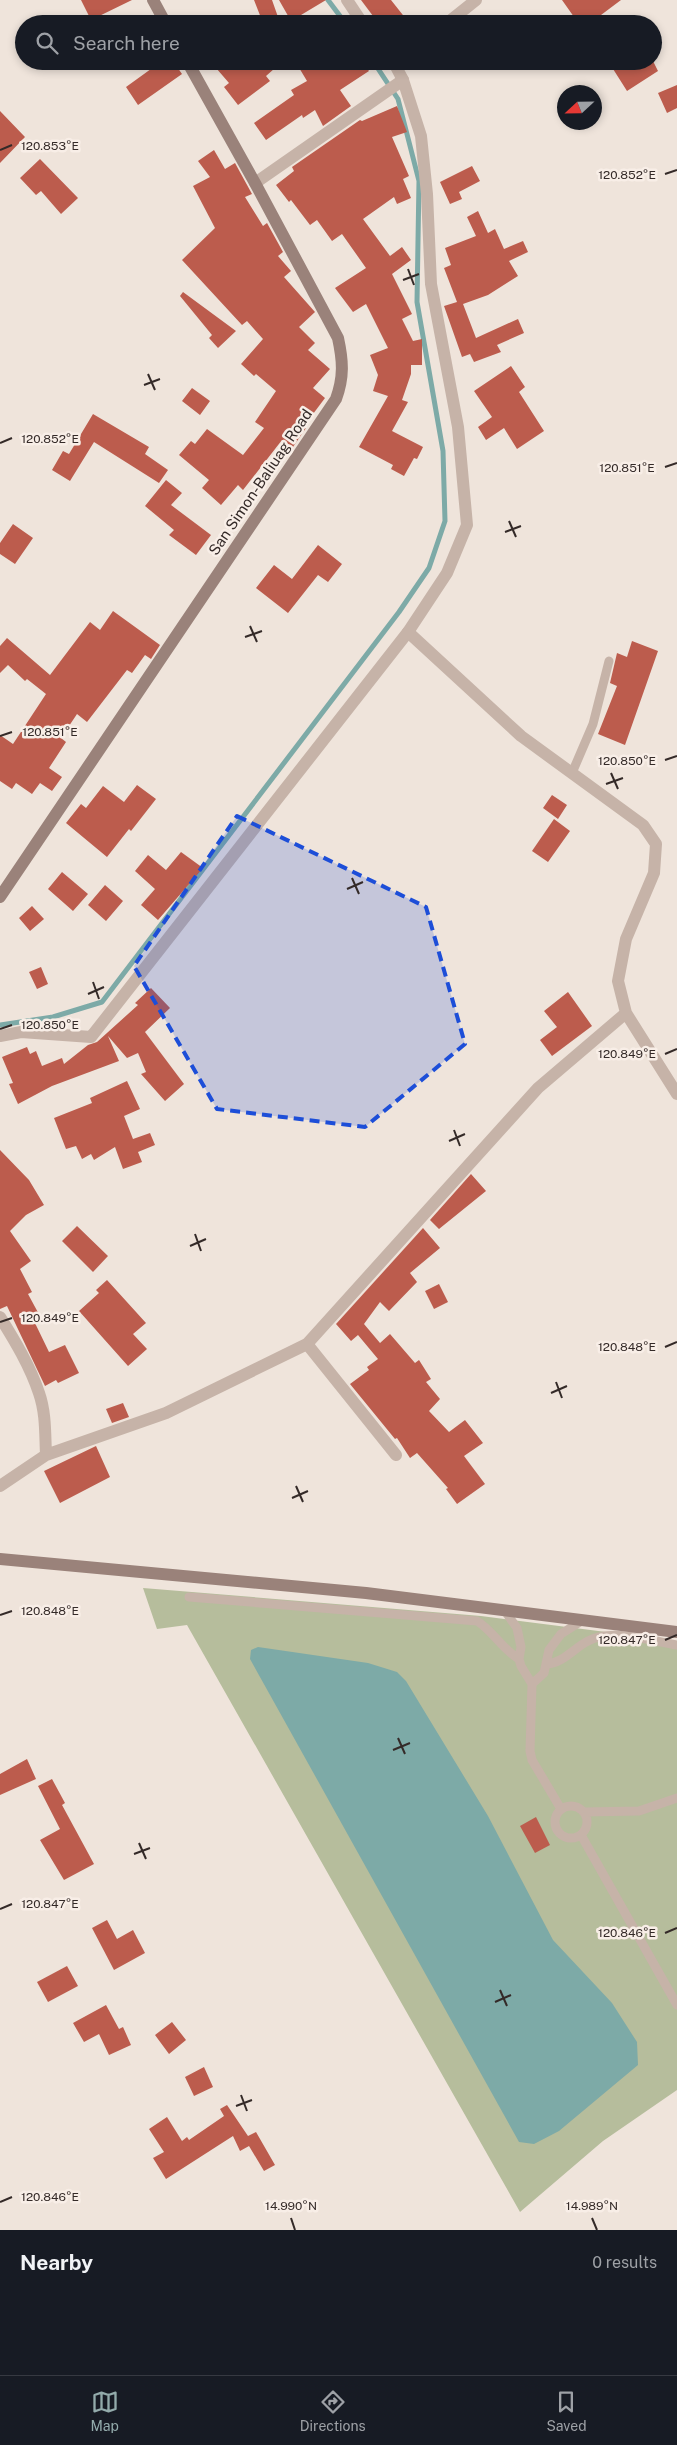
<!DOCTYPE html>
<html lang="en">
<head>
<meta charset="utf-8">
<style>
	body { margin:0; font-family:"Public Sans",sans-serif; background:#242831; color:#f1f3f6 }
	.compass { position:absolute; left:557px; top:85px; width:45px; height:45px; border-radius:50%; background:#171b24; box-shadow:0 2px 8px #0003; rotate:248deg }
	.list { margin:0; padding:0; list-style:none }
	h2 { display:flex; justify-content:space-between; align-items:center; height:65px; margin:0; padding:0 20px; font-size:21px }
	h2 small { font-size:16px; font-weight:400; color:#9ea1a6 }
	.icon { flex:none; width:28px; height:28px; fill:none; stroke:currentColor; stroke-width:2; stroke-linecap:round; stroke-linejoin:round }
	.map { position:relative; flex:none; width:677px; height:2230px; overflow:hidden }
	.search { position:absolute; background:#171b24; box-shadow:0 2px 8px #0003; left:15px; right:15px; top:15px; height:55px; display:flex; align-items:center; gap:12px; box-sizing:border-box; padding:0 18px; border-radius:28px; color:#9ea1a6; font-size:19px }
	.sheet { height:145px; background:#171b24 }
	nav { display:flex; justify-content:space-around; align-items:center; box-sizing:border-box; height:70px; border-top:1px solid #363941; background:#171b24; font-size:14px; color:#9ea1a6 }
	nav a { display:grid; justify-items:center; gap:2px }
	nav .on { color:#93abab }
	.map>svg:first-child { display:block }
</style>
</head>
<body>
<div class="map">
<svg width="677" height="2230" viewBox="0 0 677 2230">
	<rect width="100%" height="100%" fill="#efe4db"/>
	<!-- green -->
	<path fill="#b6bd9c" d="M143,1588L481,1616L677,1641V2090L603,2141L520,2212L187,1625L157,1629Z"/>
	<!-- water -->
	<path fill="#7daaa7" d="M258,1647L368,1663L397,1672L406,1681L488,1816L553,1940L612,2003L637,2042L638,2065L559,2131L534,2144L519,2142L250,1659L251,1650Z"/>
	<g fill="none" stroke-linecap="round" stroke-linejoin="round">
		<!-- stream -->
		<path stroke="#7daaa7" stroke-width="5" d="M328,0L346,24
			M0,1025L53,1017L102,1002L399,612L429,568L445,521L443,451L417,302L419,181L398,99L373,61"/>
	</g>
	<!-- building -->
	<path fill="#bc5c4d" d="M81,0H132L91,20Z
		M254,0H272L278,17L263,23Z
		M279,0H326L291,21Z
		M361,0H391L410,24H379Z
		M562,0H621L589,24H579Z
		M162,61H173L182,74L138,105L126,87Z
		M210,61H283L266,76L270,81L238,105L224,87L229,83Z
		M295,61H362L369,71L340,90L351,106L323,126L315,110L303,118L302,115L266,140L254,123L294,95L291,90L307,81Z
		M608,61H653L658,71L627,91Z
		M677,85V108L667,113L658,93Z
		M397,106L407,132L392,137L409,176L403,179L411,198L397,204L394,197L363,219L390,256L402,247L411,260L392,274L412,314L402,319L413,341L422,339V365H411V374L402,400L408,402L392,431L423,447L417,459L414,458L404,476L391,469L393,465L359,447L388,396L373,391L378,375L370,355L388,348L366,304L353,312L335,288L366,268L342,234L332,241L317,220L310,225L291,200L289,202L276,185L294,171L292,167L360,120L362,121Z
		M0,111L25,137L0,163Z
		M214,150L225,169L235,163L252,194L245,197L263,226L267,223L283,252L278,256L291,271L284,277L315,312L299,327L315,343L308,350L330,369L313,388L325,398L304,426L306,428L293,447L282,440L243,490L238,485L221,505L202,488L209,480L179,455L191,441L195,444L207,429L243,455L264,428L255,422L276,391L256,374L254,376L241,364L263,339L247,321L242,325L182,260L215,228L193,186L210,177L198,161Z
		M40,159L78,198L61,214L41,191L36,195L20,178Z
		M472,166L480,181L459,192L462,199L450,204L440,182Z
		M478,211L488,233L495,229L504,249L523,241L528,252L509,261L518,276L488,295L463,304L476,338L518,319L524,333L497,345L501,352L474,362L470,354L462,357L444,306L457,302L444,268L451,265L445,248L476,236L467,217Z
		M183,292L236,331L218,348L209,338L212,335L180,296Z
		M511,366L525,387L519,392L544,431L517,449L504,428L486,440L478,427L492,417L474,391Z
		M192,388L210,401L200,415L182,401Z
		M93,414L149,447L145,454L168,470L159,483L94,442L70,481L52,470L63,451L69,454Z
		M166,480L182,493L171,505L211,535L196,555L169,535L174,530L145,506Z
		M13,524L33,538L15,564L0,554V543Z
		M318,545L342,564L328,582L318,575L288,613L256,588L274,565L292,579Z
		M113,611L160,645L151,659L145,655L132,673L127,670L87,722L77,714L61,738L66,742L49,768L62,777L52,791L40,783L32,794L16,783L12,789L0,781V735L13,744L46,694L27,679L25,681L8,665L0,673V646L7,638L50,675L90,622L100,630Z
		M632,641L658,651L625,745L598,734L617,686L610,683L617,653L627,657Z
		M137,785L156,799L131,831L129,829L107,857L66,823L81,804L86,808L103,786L124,802Z
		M552,795L567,805L558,819L543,808Z
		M554,819L570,831L548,862L532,851Z
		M181,852L203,868L158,920L141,905L155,889L135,871L148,855L166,870Z
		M62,872L88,894L73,911L48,889Z
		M105,885L123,901L106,921L88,905Z
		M32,906L44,919L30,931L19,918Z
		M41,967L48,984L37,989L29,972Z
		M151,988L170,1008L145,1032L184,1084L165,1101L141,1074L146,1072L138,1053L127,1058L108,1036L119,1061L52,1086L18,1104L9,1084L13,1083L2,1057L27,1047L30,1054L36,1051L42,1066L62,1058L64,1064L88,1045L97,1042L138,1005L135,1003Z
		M568,992L592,1026L552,1056L540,1040L557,1027L544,1011Z
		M127,1081L140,1109L124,1116L133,1139L150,1133L155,1145L138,1152L142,1162L123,1169L115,1147L94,1160L91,1154L82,1159L76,1146L66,1149L54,1118L92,1103L90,1098Z
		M0,1150L29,1180L44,1205L26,1215L10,1231L31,1261L20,1269L32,1292L28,1294L41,1318L34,1321L49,1352L65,1345L79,1373L58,1383L56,1380L45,1386L7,1306L0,1309Z
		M471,1174L486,1191L439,1229L430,1220Z
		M77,1226L108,1256L93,1272L62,1241Z
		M423,1228L440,1248L410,1273L417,1282L389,1311L380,1302L364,1324L380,1343L390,1334L415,1363L419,1360L431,1379L426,1382L440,1399L429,1411L449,1432L465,1420L483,1443L464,1456L485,1484L457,1504L446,1489L448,1488L417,1453L410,1458L397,1438L395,1439L350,1384L369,1370L367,1367L378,1359L358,1335L351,1341L336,1324Z
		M107,1280L146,1323L133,1334L147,1349L128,1366L79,1311L99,1293L96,1290Z
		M439,1284L448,1302L434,1309L425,1291Z
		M123,1403L129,1417L112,1423L106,1409Z
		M96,1446L110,1477L60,1503L44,1471Z
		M27,1759L36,1779L0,1795V1774Z
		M52,1779L65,1803L62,1805L94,1864L64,1880L40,1840L60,1829L38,1786Z
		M536,1817L550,1845L535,1853L520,1826Z
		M107,1920L117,1939L133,1930L145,1953L114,1970L92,1928Z
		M67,1966L78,1986L48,2002L37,1982Z
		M106,2005L119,2029L123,2027L131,2045L109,2055L99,2034L84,2042L73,2023Z
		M172,2022L186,2040L169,2054L155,2035Z
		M204,2067L213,2087L194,2096L185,2077Z
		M227,2105L248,2136L256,2132L275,2165L264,2171L249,2146L240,2151L233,2136L166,2179L153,2158L164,2152L149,2129L167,2117L182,2141L187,2137L189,2140L224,2116L220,2109Z"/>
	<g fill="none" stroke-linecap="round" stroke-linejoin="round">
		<!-- service -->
		<path stroke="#c6b3a8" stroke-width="9" d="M572,773L593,724L609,661
			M189,1597L477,1621C493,1631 502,1649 519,1659
			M505,1611L517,1628L521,1647L519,1659L521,1666L532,1684L530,1751L532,1760L561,1809
			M547,1664C563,1663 574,1648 588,1641C613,1628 650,1641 677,1645
			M532,1684L544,1673L549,1650L561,1634L583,1620
			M555 1822a16 16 0 1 1 32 0a16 16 0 1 1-32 0Z
			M584,1812L639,1811L677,1798
			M581,1835L677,2005"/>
		<!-- minor -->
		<path stroke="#c6b3a8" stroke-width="12" d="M446,24L476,0
			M255,183L403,80
			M408,632L521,736L643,825L656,844L654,873L626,939L618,981L626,1013L677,1094
			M0,1317C15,1341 30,1366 39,1393C46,1413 45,1434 46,1455L0,1486
			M307,1344L396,1455
			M46,1455L166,1413L307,1344L538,1088L626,1013"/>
		<!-- tertiary -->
		<path stroke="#c6b3a8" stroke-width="12" d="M347,0L363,24
			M0,1036L21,1032L91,1037L408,632L447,573L467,525L458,427L431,284L427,194L421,136L403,80L393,61"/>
		<!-- secondary -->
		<path stroke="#9a827a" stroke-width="12" d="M153,0L166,24
			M0,897L336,399C344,377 343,361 338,338L255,183L187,61
			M0,1559L366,1593L677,1632"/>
	</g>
	<!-- marked area -->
	<path fill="#1d4ed8" fill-opacity="0.2" stroke="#1d4ed8" stroke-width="4" stroke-dasharray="10 6" stroke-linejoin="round" d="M237,816L426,907L465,1044L365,1127L217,1109L134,966Z"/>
	<!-- ticks -->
	<path fill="none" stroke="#342a28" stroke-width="2" d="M0,150L12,145M665,174L677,170M408,269L414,285M403,280L419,274M148,374L155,390M144,385L160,379M0,443L12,438M665,467L677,463M509,521L516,537M505,532L521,526M250,626L257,642M245,637L262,631M0,736L12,732M665,760L677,756M611,773L618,789M606,784L623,778M352,878L359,894M347,889L363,882M93,982L99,999M88,994L104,987M0,1029L12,1025M665,1054L677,1049M454,1130L460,1146M449,1141L465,1134M195,1234L201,1251M190,1246L206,1239M0,1322L12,1318M665,1347L677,1342M556,1382L562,1398M551,1393L567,1386M296,1486L303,1502M292,1498L308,1491M0,1615L12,1611M665,1640L677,1635M398,1738L405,1754M393,1750L410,1743M139,1843L146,1859M134,1854L150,1848M0,1909L12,1904M665,1933L677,1928M500,1990L507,2006M495,2002L511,1995M241,2095L247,2111M236,2106L252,2100M0,2202L12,2197M291,2218L295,2230M592,2218L597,2230"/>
	<g text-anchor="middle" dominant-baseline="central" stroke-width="5" stroke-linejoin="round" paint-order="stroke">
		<!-- street labels -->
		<g font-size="15" fill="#342a28" stroke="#f8eee7">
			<text transform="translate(260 482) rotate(-56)">San Simon-Baliuag Road</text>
		</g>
	</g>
	<g font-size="12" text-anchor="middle" fill="#342a28" stroke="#f8eee7" stroke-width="5" stroke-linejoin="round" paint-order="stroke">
		<text x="50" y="150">120.853°E</text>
		<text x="627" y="179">120.852°E</text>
		<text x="50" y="443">120.852°E</text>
		<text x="627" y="472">120.851°E</text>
		<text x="50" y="736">120.851°E</text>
		<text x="627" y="765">120.850°E</text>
		<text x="50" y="1029">120.850°E</text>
		<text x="627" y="1058">120.849°E</text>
		<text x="50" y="1322">120.849°E</text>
		<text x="627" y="1351">120.848°E</text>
		<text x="50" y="1615">120.848°E</text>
		<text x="627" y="1644">120.847°E</text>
		<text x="50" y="1908">120.847°E</text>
		<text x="627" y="1937">120.846°E</text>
		<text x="50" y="2201">120.846°E</text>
		<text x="291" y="2210">14.990°N</text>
		<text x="592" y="2210">14.989°N</text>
	</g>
</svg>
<svg class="compass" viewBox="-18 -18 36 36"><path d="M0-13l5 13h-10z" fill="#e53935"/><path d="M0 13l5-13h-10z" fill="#9ea1a6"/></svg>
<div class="search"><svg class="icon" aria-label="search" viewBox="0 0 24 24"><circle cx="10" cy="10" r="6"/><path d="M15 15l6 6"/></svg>Search here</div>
</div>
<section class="sheet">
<h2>Nearby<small>0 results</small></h2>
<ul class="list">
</ul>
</section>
<nav>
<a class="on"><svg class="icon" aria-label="map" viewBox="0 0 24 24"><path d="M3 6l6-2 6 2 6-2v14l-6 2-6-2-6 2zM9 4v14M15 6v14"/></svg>Map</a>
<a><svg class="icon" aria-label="directions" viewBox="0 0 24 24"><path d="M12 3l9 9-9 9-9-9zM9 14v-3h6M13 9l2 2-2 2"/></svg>Directions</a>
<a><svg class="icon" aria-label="saved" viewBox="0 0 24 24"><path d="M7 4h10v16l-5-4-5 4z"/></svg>Saved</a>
</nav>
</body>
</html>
